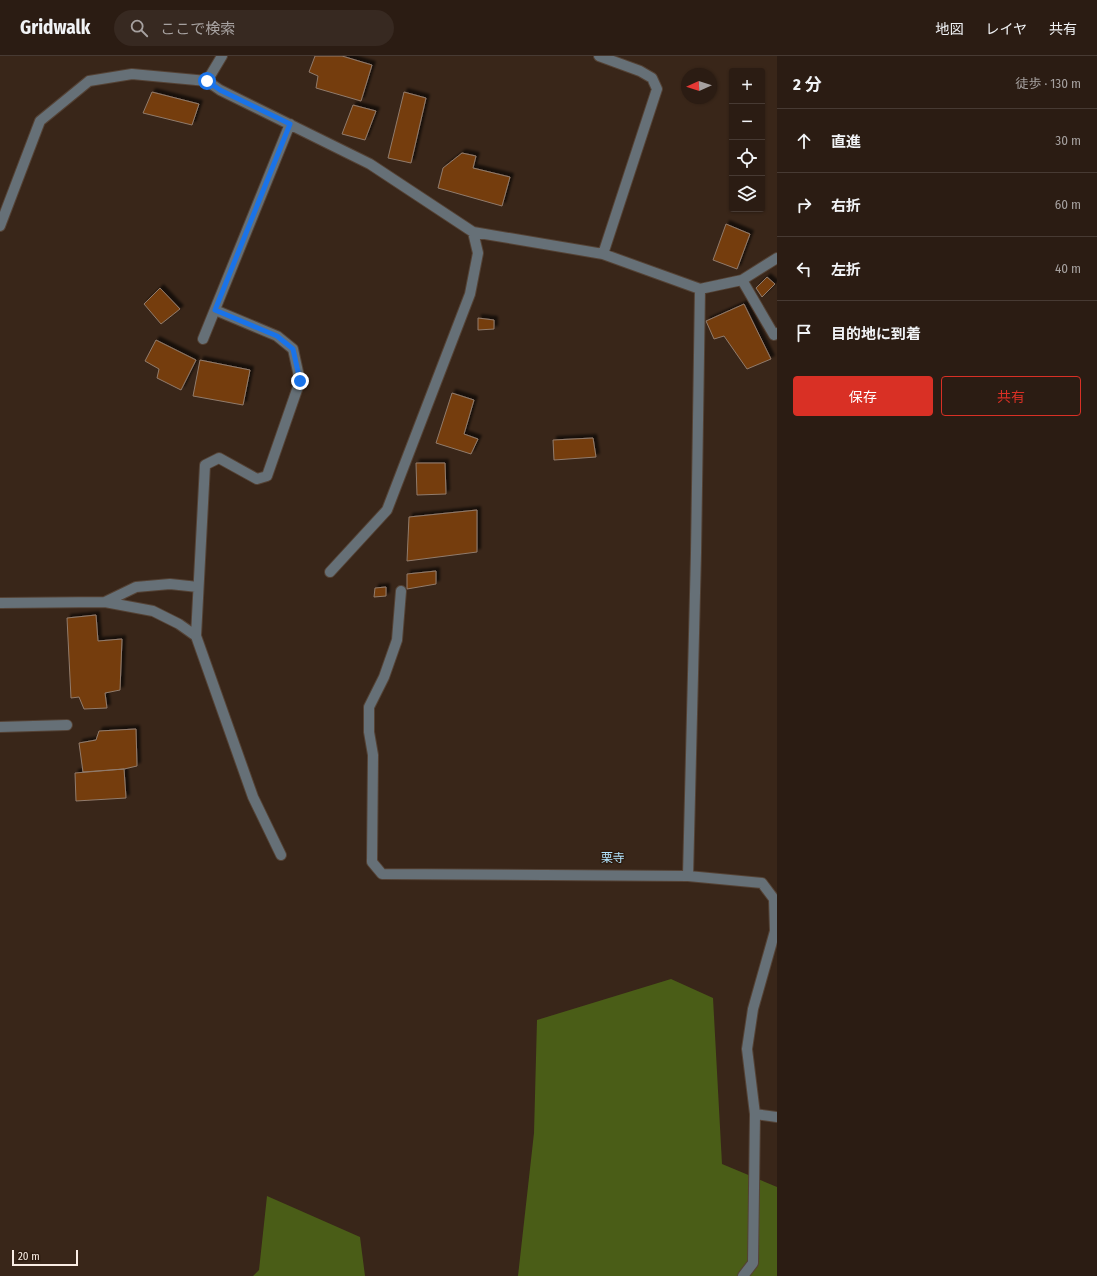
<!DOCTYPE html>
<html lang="ja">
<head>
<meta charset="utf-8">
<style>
	body { margin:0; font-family:"Fira Sans Condensed","Noto Sans JP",sans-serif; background:#372921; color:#f1f3f6 }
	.controls { position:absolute; right:12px; top:12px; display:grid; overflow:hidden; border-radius:4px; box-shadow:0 1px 3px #0004 }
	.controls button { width:36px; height:36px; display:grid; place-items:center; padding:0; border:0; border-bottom:1px solid #473a33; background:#2b1c13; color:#f1f3f6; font:20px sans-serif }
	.compass { position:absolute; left:681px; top:12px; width:36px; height:36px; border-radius:50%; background:#2b1c13; box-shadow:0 1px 3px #0004; rotate:267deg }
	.scale { position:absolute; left:12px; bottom:10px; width:66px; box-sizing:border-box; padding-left:4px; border:2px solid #faede4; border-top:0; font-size:11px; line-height:14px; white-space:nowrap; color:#faede4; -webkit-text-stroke:3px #2e1c10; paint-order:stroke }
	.stop { position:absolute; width:12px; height:12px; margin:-9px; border:3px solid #1a73e8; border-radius:50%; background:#fff }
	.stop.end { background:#1a73e8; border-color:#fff; box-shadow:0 1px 4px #0008 }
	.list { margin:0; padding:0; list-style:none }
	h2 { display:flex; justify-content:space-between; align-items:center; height:52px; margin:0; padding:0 16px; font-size:17px }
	h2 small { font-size:13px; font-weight:400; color:#a6a1a0 }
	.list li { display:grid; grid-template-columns:26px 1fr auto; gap:12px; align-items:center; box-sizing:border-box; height:64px; padding:0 16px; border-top:1px solid #473a33 }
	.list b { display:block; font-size:15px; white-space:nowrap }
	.list em { font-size:13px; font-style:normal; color:#a6a1a0 }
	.actions { display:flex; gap:8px; padding:12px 16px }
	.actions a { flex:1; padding:9px 0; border:1px solid #d93025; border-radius:4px; text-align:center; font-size:14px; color:#d93025 }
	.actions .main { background:#d93025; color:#fff }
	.icon { flex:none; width:22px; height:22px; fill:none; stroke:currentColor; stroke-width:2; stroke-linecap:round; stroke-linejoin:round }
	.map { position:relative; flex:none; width:777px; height:1220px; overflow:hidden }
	header { display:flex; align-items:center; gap:24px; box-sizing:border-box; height:56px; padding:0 20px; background:#2b1c13; border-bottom:1px solid #473a33 }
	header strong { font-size:19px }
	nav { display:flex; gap:22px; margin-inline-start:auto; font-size:14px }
	.search { width:280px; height:36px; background:#372921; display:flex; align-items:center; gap:10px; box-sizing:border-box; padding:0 14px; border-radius:22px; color:#a6a1a0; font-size:15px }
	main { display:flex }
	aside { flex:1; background:#2b1c13 }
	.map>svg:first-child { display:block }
</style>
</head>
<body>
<header>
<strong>Gridwalk</strong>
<div class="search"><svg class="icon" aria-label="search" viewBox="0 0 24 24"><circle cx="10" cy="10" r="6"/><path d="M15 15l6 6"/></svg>ここで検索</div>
<nav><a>地図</a><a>レイヤ</a><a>共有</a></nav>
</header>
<main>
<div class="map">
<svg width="777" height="1220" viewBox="0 0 777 1220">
	<defs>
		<filter id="shadow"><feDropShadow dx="3.5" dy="-3.5" stdDeviation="1" flood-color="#0009"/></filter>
	</defs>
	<rect width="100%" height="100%" fill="#392619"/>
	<!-- forest -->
	<path fill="#4a5d17" d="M671,923L713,942L722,1108L777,1131V1220H518L534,1077L537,964Z
		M267,1140L360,1181L365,1220H253L259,1214Z"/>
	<!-- building -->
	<path fill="#753e0c" stroke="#917b6c" filter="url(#shadow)" d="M315,0H342L372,9L361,45L316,32L318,20L309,16Z
		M152,36L199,48L192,69L143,57Z
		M404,36L426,42L411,107L388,102Z
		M353,49L376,55L365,84L342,78Z
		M462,97L476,100L473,112L510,121L502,150L438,132L443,112Z
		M726,168L750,178L737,213L713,204Z
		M767,221L775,228L762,241L756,232Z
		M160,232L180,253L161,268L144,248Z
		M744,248L771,303L747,313L724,280L714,283L706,265Z
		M478,262L494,264V273L478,274Z
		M156,284L196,304L181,334L157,322L159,313L145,305Z
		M200,304L250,314L243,349L193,340Z
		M452,337L474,344L464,378L478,383L471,398L436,387Z
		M593,382L596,401L554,404L553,384Z
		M416,407H445L446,438L417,439Z
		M477,454V496L407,505L409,461Z
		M436,515V528L407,533V518Z
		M386,531V540L374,541L375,532Z
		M96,559L98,585L122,583L120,634L105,637L107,652L84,653L79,641L71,642L67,562Z
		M136,673L137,710L124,713L83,716L79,687L96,684L99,675Z
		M124,713L126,742L76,745L75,717Z"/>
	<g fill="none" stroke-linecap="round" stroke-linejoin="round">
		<!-- minor casing -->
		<g stroke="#544235" stroke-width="12">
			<path id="minor" d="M599,0L640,15L652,22L657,33L603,198
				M207,25L222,0
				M0,170L40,65L89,25L132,18L207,25L220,34L370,108L473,176L603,198L700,233L742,224L777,202
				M742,224L774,279L777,277
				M700,233L696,497L688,820L762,827L774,843L775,875L753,953L747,993L755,1058L753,1207L743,1220
				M215,254L277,280L293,293L300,325L267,420L257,423L219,402L205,409L196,580L253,741L281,799
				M203,283L290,68
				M330,516L387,454L470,238L478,197L473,176
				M401,535L397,584L384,621L369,651V676L373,699L372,806L382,818L688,820
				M105,546L136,531L170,528L198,531
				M0,547L105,546L153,555L179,568L196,580
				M0,671L67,669
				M755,1058L777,1061"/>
		</g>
		<!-- minor -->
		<use href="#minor" stroke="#667077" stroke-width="10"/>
	</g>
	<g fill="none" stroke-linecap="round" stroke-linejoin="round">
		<!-- route -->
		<path stroke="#1a73e8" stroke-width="5" d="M207,25L220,34L290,68L215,254L277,280L293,293L300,325"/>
	</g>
	<g text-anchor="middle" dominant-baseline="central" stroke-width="3" stroke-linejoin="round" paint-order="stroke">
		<!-- quarter labels -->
		<g font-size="12" fill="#b2e2fb" stroke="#2e1c10">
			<text x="613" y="802">栗寺</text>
		</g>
	</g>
</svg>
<div class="controls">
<button>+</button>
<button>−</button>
<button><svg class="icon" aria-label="locate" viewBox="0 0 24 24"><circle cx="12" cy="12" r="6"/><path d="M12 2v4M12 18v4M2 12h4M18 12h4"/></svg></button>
<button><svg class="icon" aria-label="layers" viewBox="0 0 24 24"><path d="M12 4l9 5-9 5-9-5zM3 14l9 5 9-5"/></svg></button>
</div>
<svg class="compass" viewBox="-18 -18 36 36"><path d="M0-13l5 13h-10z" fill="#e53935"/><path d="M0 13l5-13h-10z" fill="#a6a1a0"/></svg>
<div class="scale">20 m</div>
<div class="stop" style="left:207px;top:25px"></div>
<div class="stop end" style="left:300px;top:325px"></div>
</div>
<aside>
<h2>2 分<small>徒歩 · 130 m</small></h2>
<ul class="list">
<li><svg class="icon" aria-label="ahead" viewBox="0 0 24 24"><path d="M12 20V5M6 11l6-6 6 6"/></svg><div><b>直進</b></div><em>30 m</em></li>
<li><svg class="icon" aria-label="right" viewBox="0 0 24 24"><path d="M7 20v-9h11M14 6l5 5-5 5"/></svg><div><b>右折</b></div><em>60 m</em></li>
<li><svg class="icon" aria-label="left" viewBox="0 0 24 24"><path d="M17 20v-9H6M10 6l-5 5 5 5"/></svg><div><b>左折</b></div><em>40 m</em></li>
<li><svg class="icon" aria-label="arrive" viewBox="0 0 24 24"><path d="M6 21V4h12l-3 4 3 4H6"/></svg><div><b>目的地に到着</b></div></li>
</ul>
<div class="actions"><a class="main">保存</a><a>共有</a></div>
</aside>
</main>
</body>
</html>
